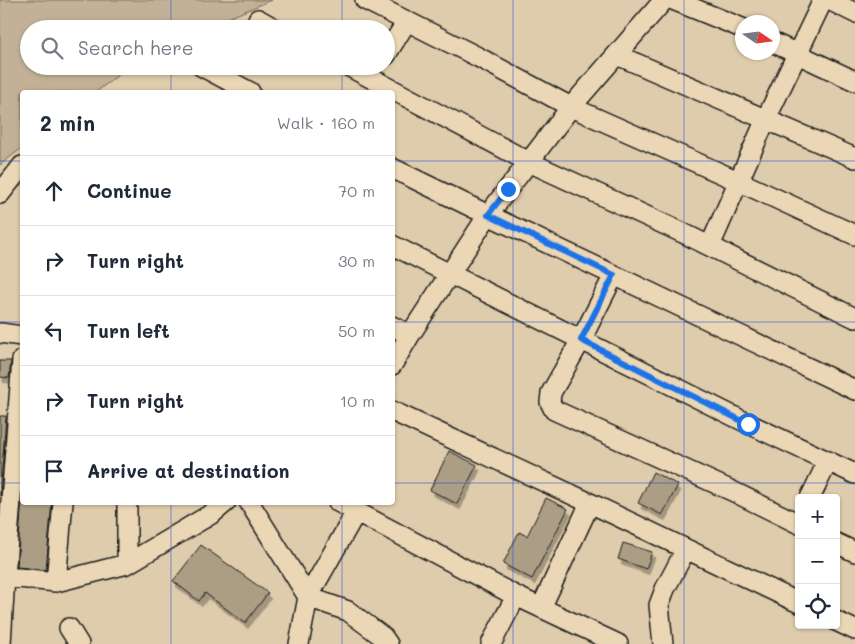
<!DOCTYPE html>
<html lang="en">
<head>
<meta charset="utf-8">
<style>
	body { margin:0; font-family:Mali,sans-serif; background:#f6f6f7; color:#1f2937 }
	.controls { position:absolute; right:15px; bottom:15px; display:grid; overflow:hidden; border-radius:5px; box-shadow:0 1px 4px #0004 }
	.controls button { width:45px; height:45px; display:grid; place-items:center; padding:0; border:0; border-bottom:1px solid #e0e1e3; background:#fff; color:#1f2937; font:25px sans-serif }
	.compass { position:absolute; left:735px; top:15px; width:45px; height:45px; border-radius:50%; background:#fff; box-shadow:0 1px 4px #0004; rotate:103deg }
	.stop { position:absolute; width:15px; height:15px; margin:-11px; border:4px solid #1a73e8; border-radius:50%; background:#fff }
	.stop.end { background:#1a73e8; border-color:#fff; box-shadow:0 1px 5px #0008 }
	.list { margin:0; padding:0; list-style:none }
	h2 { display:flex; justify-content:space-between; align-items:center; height:65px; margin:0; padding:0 20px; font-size:21px }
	h2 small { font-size:16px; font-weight:400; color:#747a83 }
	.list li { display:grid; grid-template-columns:32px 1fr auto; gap:15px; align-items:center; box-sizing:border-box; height:70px; padding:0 20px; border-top:1px solid #e0e1e3 }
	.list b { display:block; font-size:19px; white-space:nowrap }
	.list em { font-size:16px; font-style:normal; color:#747a83 }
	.icon { flex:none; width:28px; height:28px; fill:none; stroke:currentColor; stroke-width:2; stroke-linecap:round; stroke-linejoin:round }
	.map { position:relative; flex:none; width:855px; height:644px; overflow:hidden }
	.search { position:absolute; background:#fff; box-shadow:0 1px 4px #0004; left:20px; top:20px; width:375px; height:55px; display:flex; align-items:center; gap:12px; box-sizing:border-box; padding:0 18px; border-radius:28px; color:#747a83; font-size:19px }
	.panel { position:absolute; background:#fff; box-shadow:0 1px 4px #0004; left:20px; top:90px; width:375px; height:415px; border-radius:5px }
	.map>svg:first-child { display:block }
</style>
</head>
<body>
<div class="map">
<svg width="855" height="644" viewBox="0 0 855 644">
	<defs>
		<filter id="shadow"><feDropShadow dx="3" dy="5.5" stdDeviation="0" flood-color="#0004"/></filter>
	</defs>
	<rect width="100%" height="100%" fill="#dfccac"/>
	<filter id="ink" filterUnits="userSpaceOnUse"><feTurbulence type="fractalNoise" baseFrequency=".02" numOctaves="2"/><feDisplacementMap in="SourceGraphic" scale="10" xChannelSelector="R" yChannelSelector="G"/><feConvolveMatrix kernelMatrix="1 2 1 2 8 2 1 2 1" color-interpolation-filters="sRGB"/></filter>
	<g filter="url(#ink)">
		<!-- green -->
		<path fill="#c2b196" stroke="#6f6659" d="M0,0H272L201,29H29V66H130L96,92H22V148L0,165Z"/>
		<!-- building -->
		<path fill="#ac9e85" stroke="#1c1c1c" filter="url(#shadow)" d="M0,361H11L9,378L0,377Z
			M0,416H6L0,496Z
			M449,451L477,465L457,504L430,490Z
			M653,472L678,485L662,515L638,503Z
			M22,497V502H52L46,570L17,567Z
			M546,498L568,509L532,579L503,564L519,532L527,536Z
			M623,543L652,552L646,569L618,559Z
			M201,545L268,593L245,623L205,593L199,601L173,581Z"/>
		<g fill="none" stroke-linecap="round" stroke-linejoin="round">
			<!-- minor casing -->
			<g stroke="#1c1c1c" stroke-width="22">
				<path id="minor" d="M365,0L478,57L571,107L738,181L855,235
					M673,0L742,28
					M829,0L855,13
					M258,19L276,29
					M772,42L855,81
					M386,55L407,21
					M617,55L855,158
					M201,66L250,92
					M348,66L529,162L683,233L855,318
					M392,168L488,215L855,390
					M0,194L22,166
					M392,245L747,423L855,474
					M710,246L766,119L823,0
					M614,275L581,340L551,393L550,402L554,410L730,490L799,524
					M392,326L410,335
					M0,333L22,336
					M392,365L410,335L488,215L571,107L664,0
					M392,411L590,503L799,603
					M810,498L828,461
					M127,502V564
					M249,502L308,597L348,611L383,637L388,644
					M338,502L516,596L618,644
					M836,543L855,552
					M0,576L56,582L127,564L213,513L226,502
					M56,582L63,502
					M541,608L590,503
					M836,621L855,630
					M69,628L79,644
					M1,644L5,576L22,360
					M299,644L308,597L356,512
					M491,644L516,596
					M663,644L659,605L665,589L686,549"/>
			</g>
			<!-- minor -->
			<use href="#minor" stroke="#ebd7b5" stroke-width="19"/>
		</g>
	</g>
	<g fill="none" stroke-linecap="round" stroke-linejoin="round" filter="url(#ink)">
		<!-- route -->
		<path stroke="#1a73e8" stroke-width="6" d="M508,189L488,215L614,275L581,340L748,424"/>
	</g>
	<!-- grid -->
	<path fill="none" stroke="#1d4ed8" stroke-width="1" stroke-opacity="0.55" d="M171,0V29M342,0V29M513,0V644M684,0V644M171,66V92M342,66V92M0,161H22M392,161H855M0,322H22M392,322H855M0,483H22M392,483H855M171,502V644M342,502V644"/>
</svg>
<div class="controls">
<button>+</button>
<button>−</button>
<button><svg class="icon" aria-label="locate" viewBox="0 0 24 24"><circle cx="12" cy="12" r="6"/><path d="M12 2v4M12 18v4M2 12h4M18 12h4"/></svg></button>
</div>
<svg class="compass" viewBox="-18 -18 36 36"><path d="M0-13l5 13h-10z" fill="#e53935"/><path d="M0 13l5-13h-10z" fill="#747a83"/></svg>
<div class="stop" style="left:748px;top:424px"></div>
<div class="stop end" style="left:508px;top:189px"></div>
<div class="search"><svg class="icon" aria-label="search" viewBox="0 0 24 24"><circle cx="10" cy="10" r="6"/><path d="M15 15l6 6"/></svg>Search here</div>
<section class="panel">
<h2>2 min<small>Walk · 160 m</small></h2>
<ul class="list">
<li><svg class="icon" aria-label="ahead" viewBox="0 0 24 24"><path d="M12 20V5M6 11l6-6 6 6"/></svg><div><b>Continue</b></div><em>70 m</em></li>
<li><svg class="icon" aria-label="right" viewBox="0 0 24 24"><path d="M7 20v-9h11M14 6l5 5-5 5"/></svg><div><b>Turn right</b></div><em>30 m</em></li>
<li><svg class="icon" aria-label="left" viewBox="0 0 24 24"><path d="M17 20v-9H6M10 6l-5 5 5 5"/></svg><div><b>Turn left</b></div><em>50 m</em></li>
<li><svg class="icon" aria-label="right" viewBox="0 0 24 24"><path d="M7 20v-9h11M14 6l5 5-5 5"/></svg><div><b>Turn right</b></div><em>10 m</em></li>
<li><svg class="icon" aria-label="arrive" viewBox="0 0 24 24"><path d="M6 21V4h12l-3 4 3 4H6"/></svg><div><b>Arrive at destination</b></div></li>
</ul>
</section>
</div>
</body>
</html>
